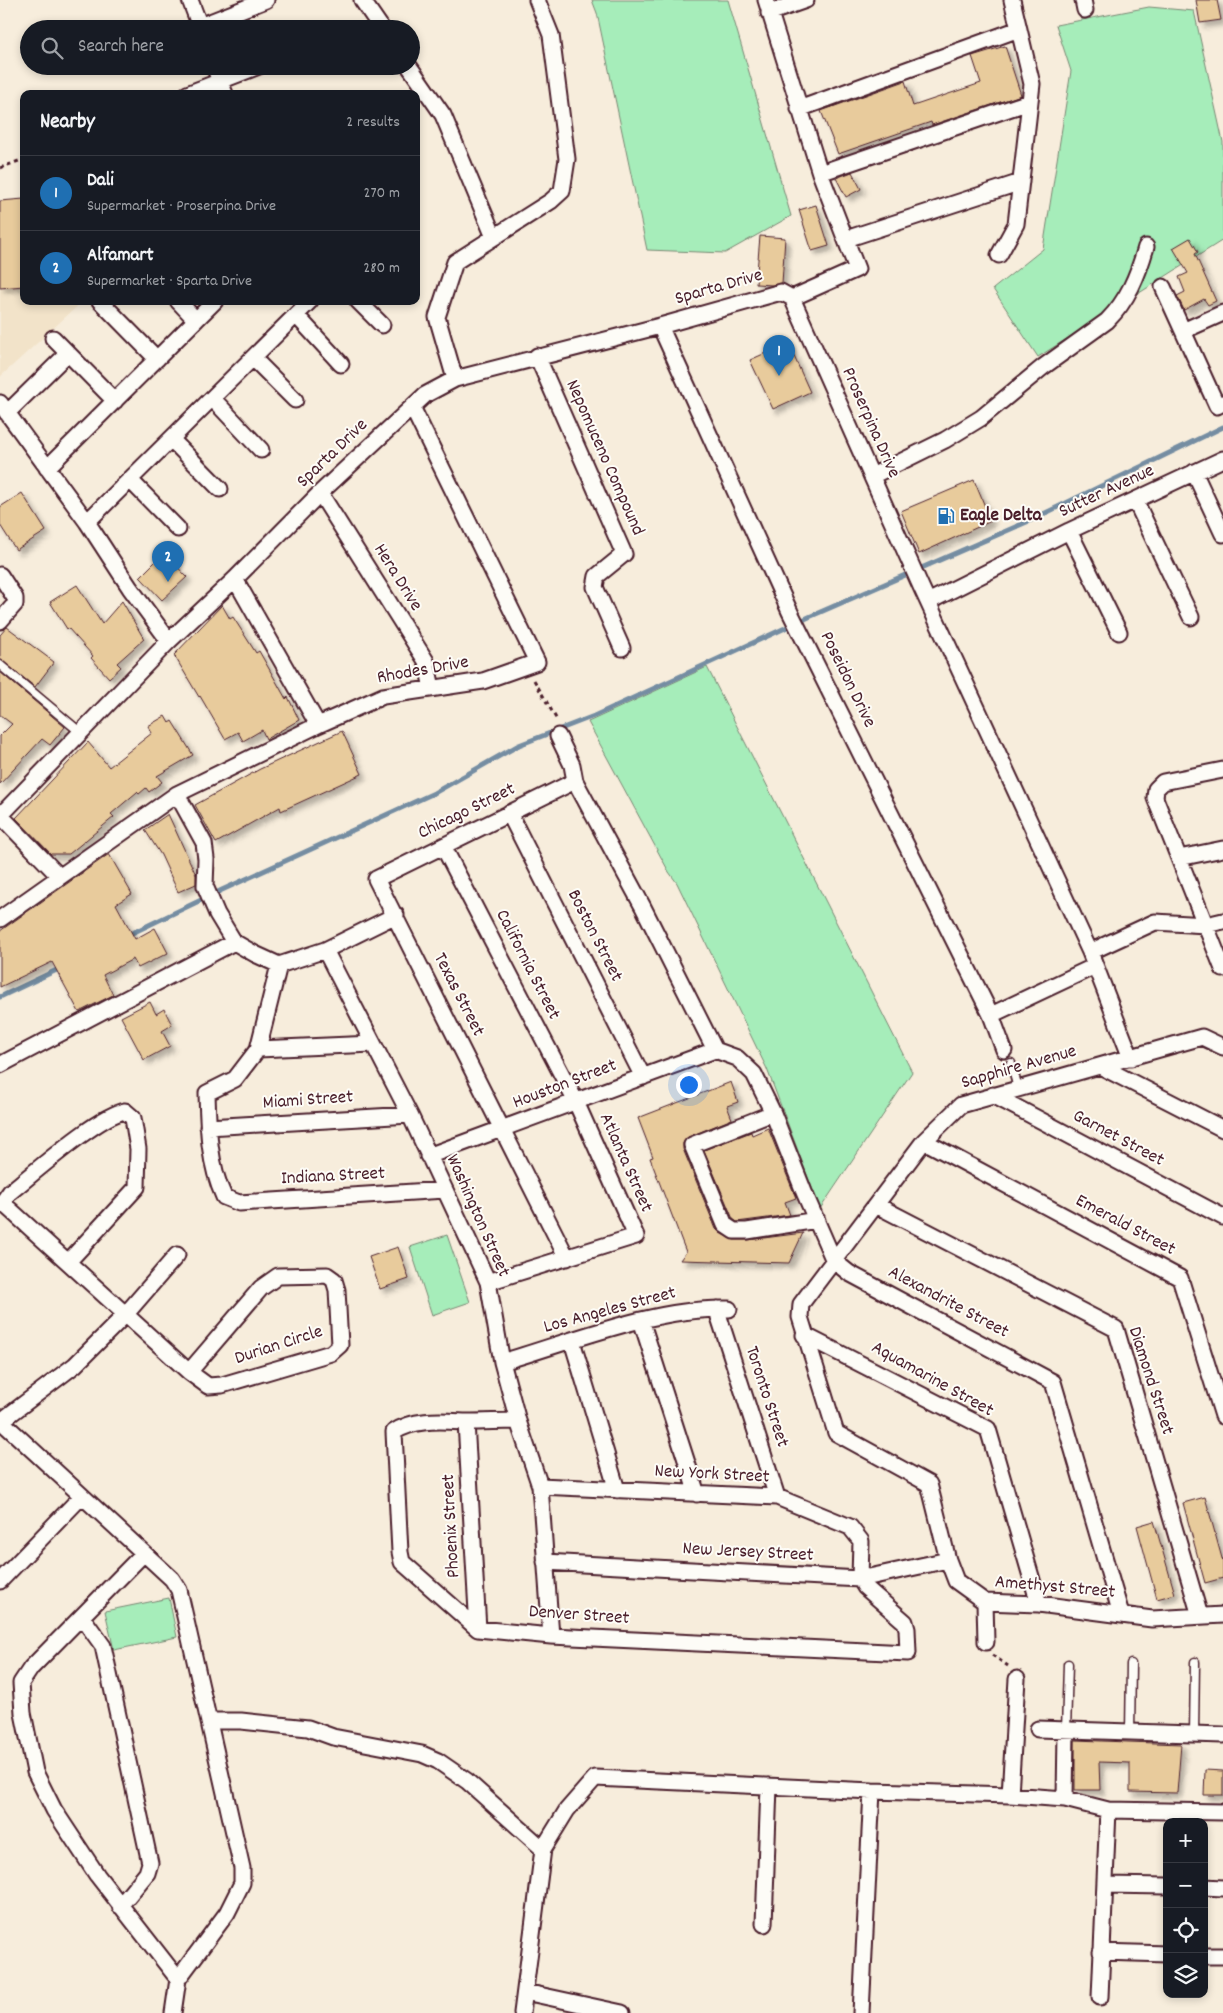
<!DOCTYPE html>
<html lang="en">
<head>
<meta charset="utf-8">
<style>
	body { margin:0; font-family:Dekko,sans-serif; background:#242831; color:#f1f3f6 }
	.controls { position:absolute; right:15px; bottom:15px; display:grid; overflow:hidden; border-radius:10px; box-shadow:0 2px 8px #0003 }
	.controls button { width:45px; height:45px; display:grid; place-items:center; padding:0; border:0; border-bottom:1px solid #363941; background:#171b24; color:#f1f3f6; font:25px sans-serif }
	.you { position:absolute; left:688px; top:1084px; width:18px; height:18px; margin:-12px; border:4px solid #fff; border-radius:50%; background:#1a73e8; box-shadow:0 0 0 8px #1a73e833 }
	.badge { display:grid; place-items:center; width:32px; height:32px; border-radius:50%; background:#1f6fb2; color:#fff; font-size:16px; font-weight:700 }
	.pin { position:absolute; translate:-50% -41px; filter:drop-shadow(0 1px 2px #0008) }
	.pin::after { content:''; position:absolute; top:26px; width:18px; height:15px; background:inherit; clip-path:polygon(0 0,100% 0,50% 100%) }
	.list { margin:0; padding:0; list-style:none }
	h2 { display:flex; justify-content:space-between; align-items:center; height:65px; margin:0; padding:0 20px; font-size:21px }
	h2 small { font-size:16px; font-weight:400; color:#9ea1a6 }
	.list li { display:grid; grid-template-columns:32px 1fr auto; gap:15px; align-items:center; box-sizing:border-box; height:75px; padding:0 20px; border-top:1px solid #363941 }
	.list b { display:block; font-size:19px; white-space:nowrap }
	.list p { margin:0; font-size:16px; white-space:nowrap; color:#9ea1a6 }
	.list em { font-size:16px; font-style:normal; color:#9ea1a6 }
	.icon { flex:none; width:28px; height:28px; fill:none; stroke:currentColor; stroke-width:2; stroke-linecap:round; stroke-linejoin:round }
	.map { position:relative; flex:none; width:1223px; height:2013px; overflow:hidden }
	.search { position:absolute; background:#171b24; box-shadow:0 2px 8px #0003; left:20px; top:20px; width:400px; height:55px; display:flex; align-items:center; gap:12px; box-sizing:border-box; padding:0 18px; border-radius:28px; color:#9ea1a6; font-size:19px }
	.panel { position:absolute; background:#171b24; box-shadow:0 2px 8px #0003; left:20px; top:90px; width:400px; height:215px; border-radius:10px }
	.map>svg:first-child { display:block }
</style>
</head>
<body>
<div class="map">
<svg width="1223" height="2013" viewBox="0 0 1223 2013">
	<defs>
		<filter id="shadow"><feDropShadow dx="4.5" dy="4.5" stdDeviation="2.5" flood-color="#0004"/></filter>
	</defs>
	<rect width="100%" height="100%" fill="#f7eddc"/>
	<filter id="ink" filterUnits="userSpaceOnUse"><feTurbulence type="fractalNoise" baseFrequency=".02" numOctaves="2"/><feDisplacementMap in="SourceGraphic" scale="10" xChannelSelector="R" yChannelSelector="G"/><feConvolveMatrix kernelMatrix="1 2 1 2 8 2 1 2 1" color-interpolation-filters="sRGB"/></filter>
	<g filter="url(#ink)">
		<!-- built -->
		<path fill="#f2e3c9" d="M24,199V301H83L0,377V201Z"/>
		<!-- green -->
		<path fill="#a6edba" stroke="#788672" d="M592,0H728L791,216L725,253L647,250L597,13Z
			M1149,7L1194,11L1223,142V240L1038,357L993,289L1043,249L1071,71L1056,25Z
			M707,667L912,1072L820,1209L767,1069L677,883L669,872L588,722Z
			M447,1235L470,1302L432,1315L410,1247Z
			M169,1598L177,1637L114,1650L105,1611Z"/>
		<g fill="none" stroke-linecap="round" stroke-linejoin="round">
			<!-- stream -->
			<path stroke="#748da2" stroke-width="5" d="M126,936L222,890L434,793L519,745L594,716L809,617L1029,521L1223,427
				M0,997L63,967"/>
		</g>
		<!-- building -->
		<path fill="#e8cb9c" stroke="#4a1f2b" filter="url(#shadow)" d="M1196,0H1217L1221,20L1200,23Z
			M1005,46L1021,95L932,125L931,122L838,154L821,111L905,81L913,106L981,83L972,56Z
			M852,172L861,189L846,197L836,178Z
			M24,199V286L0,288V201Z
			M816,205L829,246L812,251L799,210Z
			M760,236L785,238L782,283L772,285L756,284Z
			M1190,238L1198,252L1195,254L1216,301L1208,305L1204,299L1184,310L1177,296L1185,292L1179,277L1188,273L1173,248Z
			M788,343L810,392L773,409L750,360Z
			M974,480L991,521L919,554L901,511Z
			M22,493L46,531L16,550L0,525V507Z
			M164,553L187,577L162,600L140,577Z
			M77,585L102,624L122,601L144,639L117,663L121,667L109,678L91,658L93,656L68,628L67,629L50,602Z
			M222,605L230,619L233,617L256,653L259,651L286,699L288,697L299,720L266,739L262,730L243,741L238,732L225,739L200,696L199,697L174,655Z
			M7,627L54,662L35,687L0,659V635Z
			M0,672L65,727L50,745L42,739L0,784V736L12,724L0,715Z
			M165,716L169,723L172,721L193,755L157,776L162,782L149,792L146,788L139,794L137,792L111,814L114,817L69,854H51L16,818L88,742L109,767L152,733L148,726Z
			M342,731L362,774L281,811L280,807L216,843L195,805L260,769Z
			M168,814L196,875V884L178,892L161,855L145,830Z
			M109,854L132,894L116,904L135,939L155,928L168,953L138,968L133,959L103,975L113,995L79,1012L52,962L0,987V931Z
			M150,1002L156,1014L164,1009L172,1025L162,1031L170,1046L144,1060L121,1017Z
			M731,1082L738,1102L727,1106L732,1119L688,1137L683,1143V1149L716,1229L720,1233L734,1240H748L803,1233L789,1263L680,1260L686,1252L650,1158L653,1157L638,1118Z
			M768,1128L796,1198L785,1202L790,1215L737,1222L733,1219L704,1150L751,1132L752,1135Z
			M398,1247L409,1279L380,1289L369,1257Z
			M1205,1497L1223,1562V1578L1205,1583L1183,1503Z
			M1154,1521L1175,1594L1157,1599L1137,1526Z
			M1075,1740L1181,1744L1177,1793L1130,1792V1763L1099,1762L1100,1790H1075Z
			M1205,1770L1223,1771V1795H1204Z"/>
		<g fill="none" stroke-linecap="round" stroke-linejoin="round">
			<!-- lane casing -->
			<g stroke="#4a1f2b" stroke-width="11">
				<path id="lane" d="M0,665L80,732
					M1011,1063L1018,1088
					M1066,1731L1068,1664
					M1130,1732L1131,1664
					M1194,1734L1195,1662"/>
			</g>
			<!-- street casing -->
			<g stroke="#4a1f2b" stroke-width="19">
				<path id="street" d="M190,0L201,29
					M362,0L382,29
					M766,0L820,173L857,269L792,298
					M1083,0L1085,10
					M769,13L806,0
					M192,29L266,0
					M214,66L225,94
					M409,66L443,115L494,237
					M187,94L259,66
					M799,109L1019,29
					M820,173L1029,102
					M846,239L1021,182
					M999,255L1016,224L1032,84L1012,0
					M1163,287L1217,406L1223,403
					M792,298L922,589L1090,952L1131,1058
					M100,301L157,359
					M178,301L196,320
					M358,301L382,325
					M296,315L341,364
					M660,326L790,612L991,1015L1004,1050
					M1183,331L1223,313
					M53,338L115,401
					M537,356L624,554L597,576L595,587L622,648
					M253,358L295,400
					M455,379L437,317L455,262L551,201L562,191L567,159L551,35L537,0
					M213,399L261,450
					M0,403L87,522L130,588L169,641
					M7,413L67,354
					M171,439L220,489
					M47,468L215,301
					M1194,472L1223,534
					M872,476L945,440L981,418L1043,367L1107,321C1128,300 1138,275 1146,247
					M130,480L178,529
					M320,493L426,661L432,688
					M1135,500L1191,617
					M87,522L310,301
					M1069,531L1119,632
					M0,575L15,598V604L0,621
					M235,579L318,725
					M928,602L1069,531L1223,459
					M558,736L572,765L575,781L643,907L715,1050
					M1223,770L1163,782L1156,789L1155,798L1223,969
					M177,794L204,843L206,859L205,886L217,914L234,942L255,954L279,965L325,950L396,915
					M509,813L643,1077
					M0,815L59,876
					M0,816L169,641L235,579L320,493L425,395L455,379L660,326L781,292L792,298
					M443,846L576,1102L636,1236L488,1282
					M1179,858L1223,849
					M0,919L177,794L318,725L383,696L483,681L537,662L412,407
					M325,950L410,1115L488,1282L502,1362L518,1421L540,1486L551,1636
					M1090,952L1155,922L1206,925L1223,921
					M279,965L258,1049L235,1079L207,1093C208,1128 209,1165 224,1197L239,1203L445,1190
					M991,1015L1095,966
					M1223,1047L1202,1037L961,1105L924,1141L801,1304L800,1317L836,1433L929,1484L948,1560L956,1581L985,1602L1039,1604L1152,1619L1223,1615
					M258,1049L373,1044
					M715,1050L737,1058L754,1074L773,1113L804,1192L834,1261L849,1273L1053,1382L1121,1614
					M0,1065L234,942
					M1100,1066L1223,1129
					M993,1095L1223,1217
					M773,1113L692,1145L725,1225L734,1231H747L817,1220
					M208,1127L410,1115
					M924,1141L1180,1278L1223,1416
					M428,1156L715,1050
					M876,1205L1116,1329L1200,1616
					M567,1258L376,879L575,781
					M68,1262L137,1187L138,1149L133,1118L125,1111C99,1115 34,1173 10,1192L5,1199L6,1206L189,1372L208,1386L222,1385L331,1353L340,1345L337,1290L334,1280L327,1275L278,1276L261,1288L189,1372
					M718,1309L719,1317L777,1497
					M641,1320L697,1494
					M804,1335L988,1429L1039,1604
					M572,1341L617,1490
					M502,1362C573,1341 656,1307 729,1309
					M0,1420L172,1579L179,1590L242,1868V1883L227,1913L178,1979L173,2013
					M518,1421C501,1421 484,1422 467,1422C442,1421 415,1418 394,1432L400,1552L402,1562L478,1629L551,1636L908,1653L907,1629L905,1622L865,1587L860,1579L861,1541L850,1527L777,1497L540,1486
					M0,1422L75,1365L125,1315L177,1255
					M466,1422L478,1629
					M144,1553L31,1668L21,1683L23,1713L35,1772L54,1810L97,1875L178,1979
					M545,1562L860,1579L948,1560
					M0,1581L82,1496
					M985,1602L986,1642
					M82,1617L103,1646L150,1863L147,1873L120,1906
					M210,1721H241L308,1728L333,1737L422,1754L438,1761L467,1781L543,1849
					M1038,1729L1223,1735
					M1010,1795L1017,1679
					M1065,1799L1066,1731
					M1105,1885L1167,1886
					M1204,1887L1223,1888
					M764,1924L769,1786
					M1101,1952L1167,1954
					M1204,1956H1223
					M525,1992L622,2013
					M1100,1997L1108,1810
					M522,2013L543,1849L567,1810L595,1778L872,1791L1010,1795L1065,1799L1108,1810L1223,1812
					M861,2013L872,1791"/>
			</g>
			<!-- path -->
			<path stroke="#4a1f2b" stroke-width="3" stroke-dasharray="4 4" stroke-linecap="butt" d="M0,168L24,159
				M534,680L557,720
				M992,1655L1008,1666"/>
			<!-- lane -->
			<use href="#lane" stroke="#fdfcf7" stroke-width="8"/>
			<!-- street -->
			<use href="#street" stroke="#fdfcf7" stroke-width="15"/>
		</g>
	</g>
	<!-- icons -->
	<defs>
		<g id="fuel-bare" transform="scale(1.35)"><path d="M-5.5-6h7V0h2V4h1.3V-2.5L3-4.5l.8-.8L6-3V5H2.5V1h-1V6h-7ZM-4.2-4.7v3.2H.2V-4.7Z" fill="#1f6fb2" stroke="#fdfcf7" stroke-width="2.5" paint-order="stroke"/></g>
	</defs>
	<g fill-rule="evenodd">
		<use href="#fuel-bare" x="946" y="516"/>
	</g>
	<g text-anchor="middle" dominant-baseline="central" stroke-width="4" stroke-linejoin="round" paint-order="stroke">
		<!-- street labels -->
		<g font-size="19" fill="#4a1f2b" stroke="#fdfcf7">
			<text transform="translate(719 288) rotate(-16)">Sparta Drive</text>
			<text transform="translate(870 423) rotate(66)">Proserpina Drive</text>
			<text transform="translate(333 454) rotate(-44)">Sparta Drive</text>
			<text transform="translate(604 458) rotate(66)">Nepomuceno Compound</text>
			<text transform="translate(1107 492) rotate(-25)">Sutter Avenue</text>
			<text transform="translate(397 578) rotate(58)">Hera Drive</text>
			<text transform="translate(423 671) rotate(-10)">Rhodes Drive</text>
			<text transform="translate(847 680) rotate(64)">Poseidon Drive</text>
			<text transform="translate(467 812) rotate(-26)">Chicago Street</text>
			<text transform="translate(594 936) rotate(63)">Boston Street</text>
			<text transform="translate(527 965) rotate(63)">California Street</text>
			<text transform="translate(458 995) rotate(63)">Texas Street</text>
			<text transform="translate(1019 1068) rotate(-16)">Sapphire Avenue</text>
			<text transform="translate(565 1085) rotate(-21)">Houston Street</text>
			<text transform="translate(308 1101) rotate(-4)">Miami Street</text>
			<text transform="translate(1118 1139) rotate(28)">Garnet Street</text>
			<text transform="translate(625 1163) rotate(66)">Atlanta Street</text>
			<text transform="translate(333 1177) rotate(-3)">Indiana Street</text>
			<text transform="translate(477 1216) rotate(66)">Washington Street</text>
			<text transform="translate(1125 1226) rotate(28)">Emerald Street</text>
			<text transform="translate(948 1303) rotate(28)">Alexandrite Street</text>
			<text transform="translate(610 1311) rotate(-15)">Los Angeles Street</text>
			<text transform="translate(279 1346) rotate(-18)">Durian Circle</text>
			<text transform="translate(932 1380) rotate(29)">Aquamarine Street</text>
			<text transform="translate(1150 1381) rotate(72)">Diamond Street</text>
			<text transform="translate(766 1397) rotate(72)">Toronto Street</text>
			<text transform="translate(712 1475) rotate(3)">New York Street</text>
			<text transform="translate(452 1526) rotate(-93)">Phoenix Street</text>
			<text transform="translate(748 1553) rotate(3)">New Jersey Street</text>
			<text transform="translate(1055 1588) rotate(5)">Amethyst Street</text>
			<text transform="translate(579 1616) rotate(4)">Denver Street</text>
		</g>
		<!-- poi labels -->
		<g font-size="19" font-weight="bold" fill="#4a1f2b" stroke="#fdfcf7" text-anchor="start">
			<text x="960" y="516">Eagle Delta</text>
		</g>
	</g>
</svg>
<div class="controls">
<button>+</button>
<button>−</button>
<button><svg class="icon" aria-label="locate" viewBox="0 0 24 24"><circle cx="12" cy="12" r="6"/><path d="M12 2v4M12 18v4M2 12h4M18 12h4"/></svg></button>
<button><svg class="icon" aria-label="layers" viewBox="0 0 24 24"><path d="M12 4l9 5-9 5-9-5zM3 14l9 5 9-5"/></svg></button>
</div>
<div class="you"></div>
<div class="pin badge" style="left:779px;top:376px">1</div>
<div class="pin badge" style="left:168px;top:582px">2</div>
<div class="search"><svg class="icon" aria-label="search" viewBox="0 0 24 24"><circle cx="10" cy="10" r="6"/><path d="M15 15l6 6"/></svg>Search here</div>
<section class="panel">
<h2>Nearby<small>2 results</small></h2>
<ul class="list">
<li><span class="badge">1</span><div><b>Dali</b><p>Supermarket · Proserpina Drive</p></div><em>270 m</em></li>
<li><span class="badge">2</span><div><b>Alfamart</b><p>Supermarket · Sparta Drive</p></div><em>280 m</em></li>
</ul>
</section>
</div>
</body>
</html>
